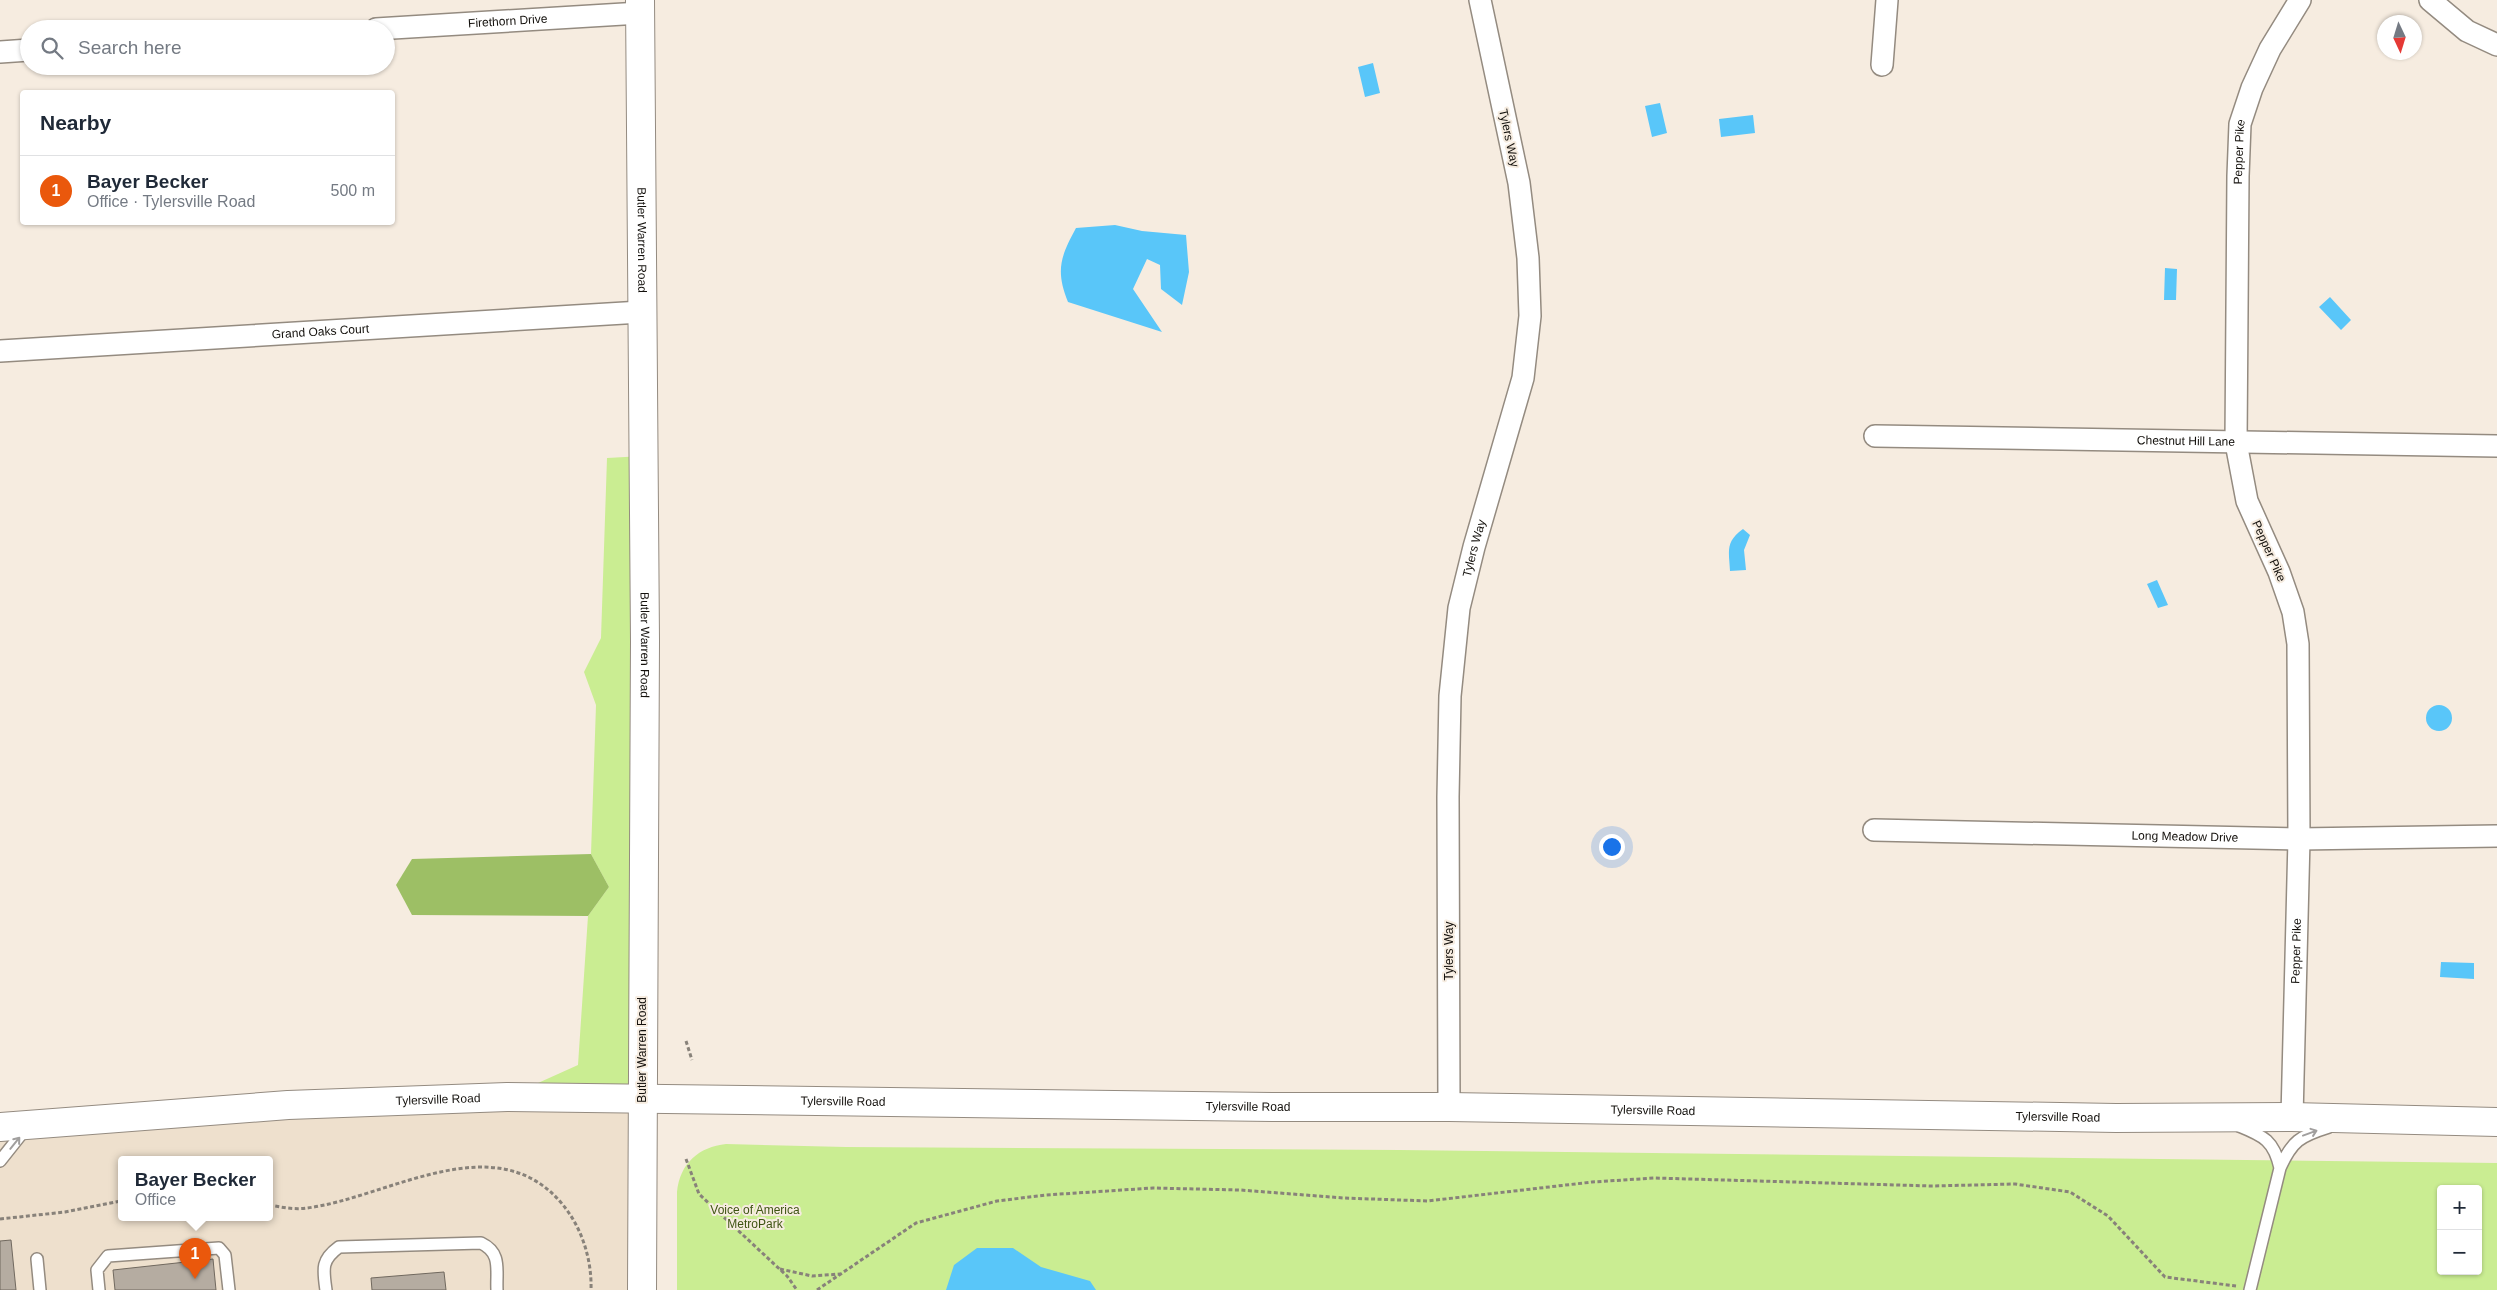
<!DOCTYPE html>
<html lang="en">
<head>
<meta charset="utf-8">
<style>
	body { margin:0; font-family:Helvetica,sans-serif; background:#f2f2f3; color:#1f2937 }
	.controls { position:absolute; right:15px; bottom:15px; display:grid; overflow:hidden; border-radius:5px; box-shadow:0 1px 4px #0004 }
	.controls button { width:45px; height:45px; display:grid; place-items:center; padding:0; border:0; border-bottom:1px solid #e0e1e3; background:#fff; color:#1f2937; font:25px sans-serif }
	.compass { position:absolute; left:2377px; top:15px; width:45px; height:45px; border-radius:50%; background:#fff; box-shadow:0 1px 4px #0004; rotate:176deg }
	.you { position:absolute; left:1611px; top:846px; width:18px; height:18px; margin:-12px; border:4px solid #fff; border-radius:50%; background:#1a73e8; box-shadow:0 0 0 8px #1a73e833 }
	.badge { display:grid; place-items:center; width:32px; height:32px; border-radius:50%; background:#ea580c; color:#fff; font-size:16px; font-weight:700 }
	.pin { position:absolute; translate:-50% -41px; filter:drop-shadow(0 1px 2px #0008) }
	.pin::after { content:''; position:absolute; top:26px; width:18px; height:15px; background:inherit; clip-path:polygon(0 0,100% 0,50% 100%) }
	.popup { position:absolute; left:118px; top:1156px; width:155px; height:65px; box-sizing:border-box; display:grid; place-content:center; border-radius:5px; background:#fff; filter:drop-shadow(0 1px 4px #0005); font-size:16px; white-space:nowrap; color:#747a83 }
	.popup b { font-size:19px; color:#1f2937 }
	.popup::after { content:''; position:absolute; left:50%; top:100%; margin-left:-10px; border:10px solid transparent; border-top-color:#fff }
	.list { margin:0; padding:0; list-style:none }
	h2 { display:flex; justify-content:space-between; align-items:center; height:65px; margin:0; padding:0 20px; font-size:21px }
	h2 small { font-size:16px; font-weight:400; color:#747a83 }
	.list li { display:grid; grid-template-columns:32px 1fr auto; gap:15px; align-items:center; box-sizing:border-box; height:70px; padding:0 20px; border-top:1px solid #e0e1e3 }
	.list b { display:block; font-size:19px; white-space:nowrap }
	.list p { margin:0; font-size:16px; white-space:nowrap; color:#747a83 }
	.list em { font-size:16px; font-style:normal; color:#747a83 }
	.icon { flex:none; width:28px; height:28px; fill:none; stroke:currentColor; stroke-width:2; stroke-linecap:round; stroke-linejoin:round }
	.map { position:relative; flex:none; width:2497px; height:1290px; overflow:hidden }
	.search { position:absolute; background:#fff; box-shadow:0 1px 4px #0004; left:20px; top:20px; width:375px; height:55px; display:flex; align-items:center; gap:12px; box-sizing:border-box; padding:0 18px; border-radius:28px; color:#747a83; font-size:19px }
	.panel { position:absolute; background:#fff; box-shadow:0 1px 4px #0004; left:20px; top:90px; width:375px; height:135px; border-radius:5px }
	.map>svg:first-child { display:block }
</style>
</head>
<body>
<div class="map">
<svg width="2497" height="1290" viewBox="0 0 2497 1290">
	<rect width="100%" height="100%" fill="#f6ece0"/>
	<!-- built -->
	<path fill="#eee0cd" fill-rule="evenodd" d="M643,1099L642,1290H0V1127ZM121,1160H269V1218H121Z"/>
	<!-- green -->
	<path fill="#caed92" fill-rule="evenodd" d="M643,456V1099L507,1097L578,1065L588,916L609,887L591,854L596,705L584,672L601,638L607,458Z
		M726,1144L846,1147L1400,1150L2497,1163V1290H677V1192C680,1163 699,1147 726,1144ZM2441,1189H2478V1271H2441Z"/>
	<!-- forest -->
	<path fill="#9dbf65" d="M591,854L609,887L588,916L412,915L396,885L412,859Z"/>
	<!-- water -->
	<path fill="#59c6f9" d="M1373,63L1380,93L1365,97L1358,67Z
		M1660,103L1667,133L1652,137L1645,106Z
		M1753,115L1755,133L1721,137L1719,119Z
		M1115,225L1142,231L1186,235L1189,272L1182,305L1161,289L1160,265L1147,259L1133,289L1162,332L1068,302C1055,270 1061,256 1076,228Z
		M2165,268L2177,269L2176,300H2164Z
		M2330,297L2351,320L2341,330L2319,307Z
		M1743,529L1750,535L1744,550L1746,570L1730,571C1729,551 1725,542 1743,529Z
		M2157,580L2168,605L2158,608L2147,584Z
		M2426 718a13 13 0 1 1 26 0a13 13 0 1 1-26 0Z
		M2441,962L2474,963V979L2440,977Z
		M977,1248H1013L1041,1267L1090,1281L1096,1290H946L954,1265Z"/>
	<!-- building -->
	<path fill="#b5aca1" stroke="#71695f" d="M11,1240L16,1290H0V1241Z
		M213,1259L216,1290H115L113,1270Z
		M444,1272L446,1290H372L371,1278Z"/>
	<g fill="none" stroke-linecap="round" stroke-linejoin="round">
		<!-- service casing -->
		<g stroke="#948b80" stroke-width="14">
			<path id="service" d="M2239,1126C2264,1136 2274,1141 2280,1168
				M0,1161L27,1127
				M37,1259L40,1290
				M99,1290L97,1270L108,1256L219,1248L225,1255L229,1290
				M326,1290C323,1269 321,1260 339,1247L481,1243C502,1253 496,1270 497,1290
				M2250,1290L2280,1168C2292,1141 2300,1136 2329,1127"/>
		</g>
		<!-- minor casing -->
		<g stroke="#948b80" stroke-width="24">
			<g id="minor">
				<path d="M2430,0L2467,31L2497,45"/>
				<path id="s1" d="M376,29L640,13"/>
				<path d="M0,52L29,50"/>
				<path d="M1882,65L1887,0"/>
				<path id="s2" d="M0,351L641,312"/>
				<path id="s3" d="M1875,436L2497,446"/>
				<path id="s4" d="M1874,830L2299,839L2497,836"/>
				<path id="s5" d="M1449,1107L1448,797L1450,696L1459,608L1474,547L1523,378L1530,316L1528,258L1519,183L1480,0"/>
				<path id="s6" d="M2292,1117L2299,839L2298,644L2293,612L2279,572L2247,501L2236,443L2238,176L2240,124L2252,88L2270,49L2300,0"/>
			</g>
		</g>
		<!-- secondary casing -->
		<g stroke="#948b80" stroke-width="30">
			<g id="secondary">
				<path id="s7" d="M640,0L645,641L642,1290"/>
				<path id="s8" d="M0,1127L288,1105L507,1097L1272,1107H1449L2116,1118L2292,1117L2497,1122"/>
			</g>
		</g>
		<!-- path -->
		<path stroke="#88827a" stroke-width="3" stroke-dasharray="4 2.5" stroke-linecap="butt" d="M686,1041L692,1060
			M686,1159L699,1194L787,1276L797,1290
			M269,1205C281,1207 294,1210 307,1208C388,1198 496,1123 563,1205C582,1228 592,1260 591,1290
			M0,1219L65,1212L121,1201
			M780,1269L812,1276L840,1274
			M817,1290L916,1223L997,1201L1046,1195L1153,1188L1240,1190L1344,1198L1428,1201L1592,1182L1655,1178L1932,1186L2015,1184L2070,1192L2108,1216L2165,1277L2236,1286"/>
		<!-- service -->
		<use href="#service" stroke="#fff" stroke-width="11"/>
		<!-- minor -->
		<use href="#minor" stroke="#fff" stroke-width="21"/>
		<!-- secondary -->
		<use href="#secondary" stroke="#fff" stroke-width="28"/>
	</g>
	<!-- one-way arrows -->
	<defs><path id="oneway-shaft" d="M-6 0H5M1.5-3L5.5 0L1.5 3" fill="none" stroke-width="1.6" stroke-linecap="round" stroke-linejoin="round" transform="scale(1.25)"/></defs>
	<g stroke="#a19f9e">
		<use href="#oneway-shaft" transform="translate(2310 1133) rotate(-20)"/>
		<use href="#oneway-shaft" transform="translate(15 1143) rotate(-51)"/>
	</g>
	<g text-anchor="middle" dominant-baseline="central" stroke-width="4" stroke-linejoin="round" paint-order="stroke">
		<!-- street labels -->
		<g font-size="12" fill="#13100c" stroke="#f6ece0">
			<text stroke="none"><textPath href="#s1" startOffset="132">Firethorn Drive</textPath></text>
			<text transform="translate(1509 138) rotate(78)">Tylers Way</text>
			<text stroke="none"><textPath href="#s6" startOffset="976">Pepper Pike</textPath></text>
			<text stroke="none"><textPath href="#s7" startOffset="240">Butler Warren Road</textPath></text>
			<text stroke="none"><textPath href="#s2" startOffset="321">Grand Oaks Court</textPath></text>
			<text stroke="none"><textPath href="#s3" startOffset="311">Chestnut Hill Lane</textPath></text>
			<text stroke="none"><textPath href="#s5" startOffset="561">Tylers Way</textPath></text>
			<text transform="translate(2269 551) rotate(66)">Pepper Pike</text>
			<text stroke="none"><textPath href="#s7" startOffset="645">Butler Warren Road</textPath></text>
			<text stroke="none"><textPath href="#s4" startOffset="311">Long Meadow Drive</textPath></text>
			<text transform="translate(1449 951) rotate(-90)">Tylers Way</text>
			<text stroke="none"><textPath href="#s6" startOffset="166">Pepper Pike</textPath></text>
			<text transform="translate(642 1050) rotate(-90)">Butler Warren Road</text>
			<text stroke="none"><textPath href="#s8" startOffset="439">Tylersville Road</textPath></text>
			<text stroke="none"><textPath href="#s8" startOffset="844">Tylersville Road</textPath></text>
			<text stroke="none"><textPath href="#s8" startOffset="1249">Tylersville Road</textPath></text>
			<text stroke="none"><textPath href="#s8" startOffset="1654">Tylersville Road</textPath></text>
			<text stroke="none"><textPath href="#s8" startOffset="2059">Tylersville Road</textPath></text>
		</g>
		<!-- park labels -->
		<g font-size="12" fill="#3f5413" stroke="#f6ece0">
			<text x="755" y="1210">Voice of America<tspan x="755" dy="14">MetroPark</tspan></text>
		</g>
	</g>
</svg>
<div class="controls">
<button>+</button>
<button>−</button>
</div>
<svg class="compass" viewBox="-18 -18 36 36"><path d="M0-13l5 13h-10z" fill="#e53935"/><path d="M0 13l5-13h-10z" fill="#747a83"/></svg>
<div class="you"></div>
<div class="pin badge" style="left:195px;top:1279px">1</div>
<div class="popup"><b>Bayer Becker</b>Office</div>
<div class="search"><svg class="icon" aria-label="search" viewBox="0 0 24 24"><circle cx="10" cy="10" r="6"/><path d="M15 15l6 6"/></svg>Search here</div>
<section class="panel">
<h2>Nearby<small></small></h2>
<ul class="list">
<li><span class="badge">1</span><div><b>Bayer Becker</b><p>Office · Tylersville Road</p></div><em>500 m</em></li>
</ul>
</section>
</div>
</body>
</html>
